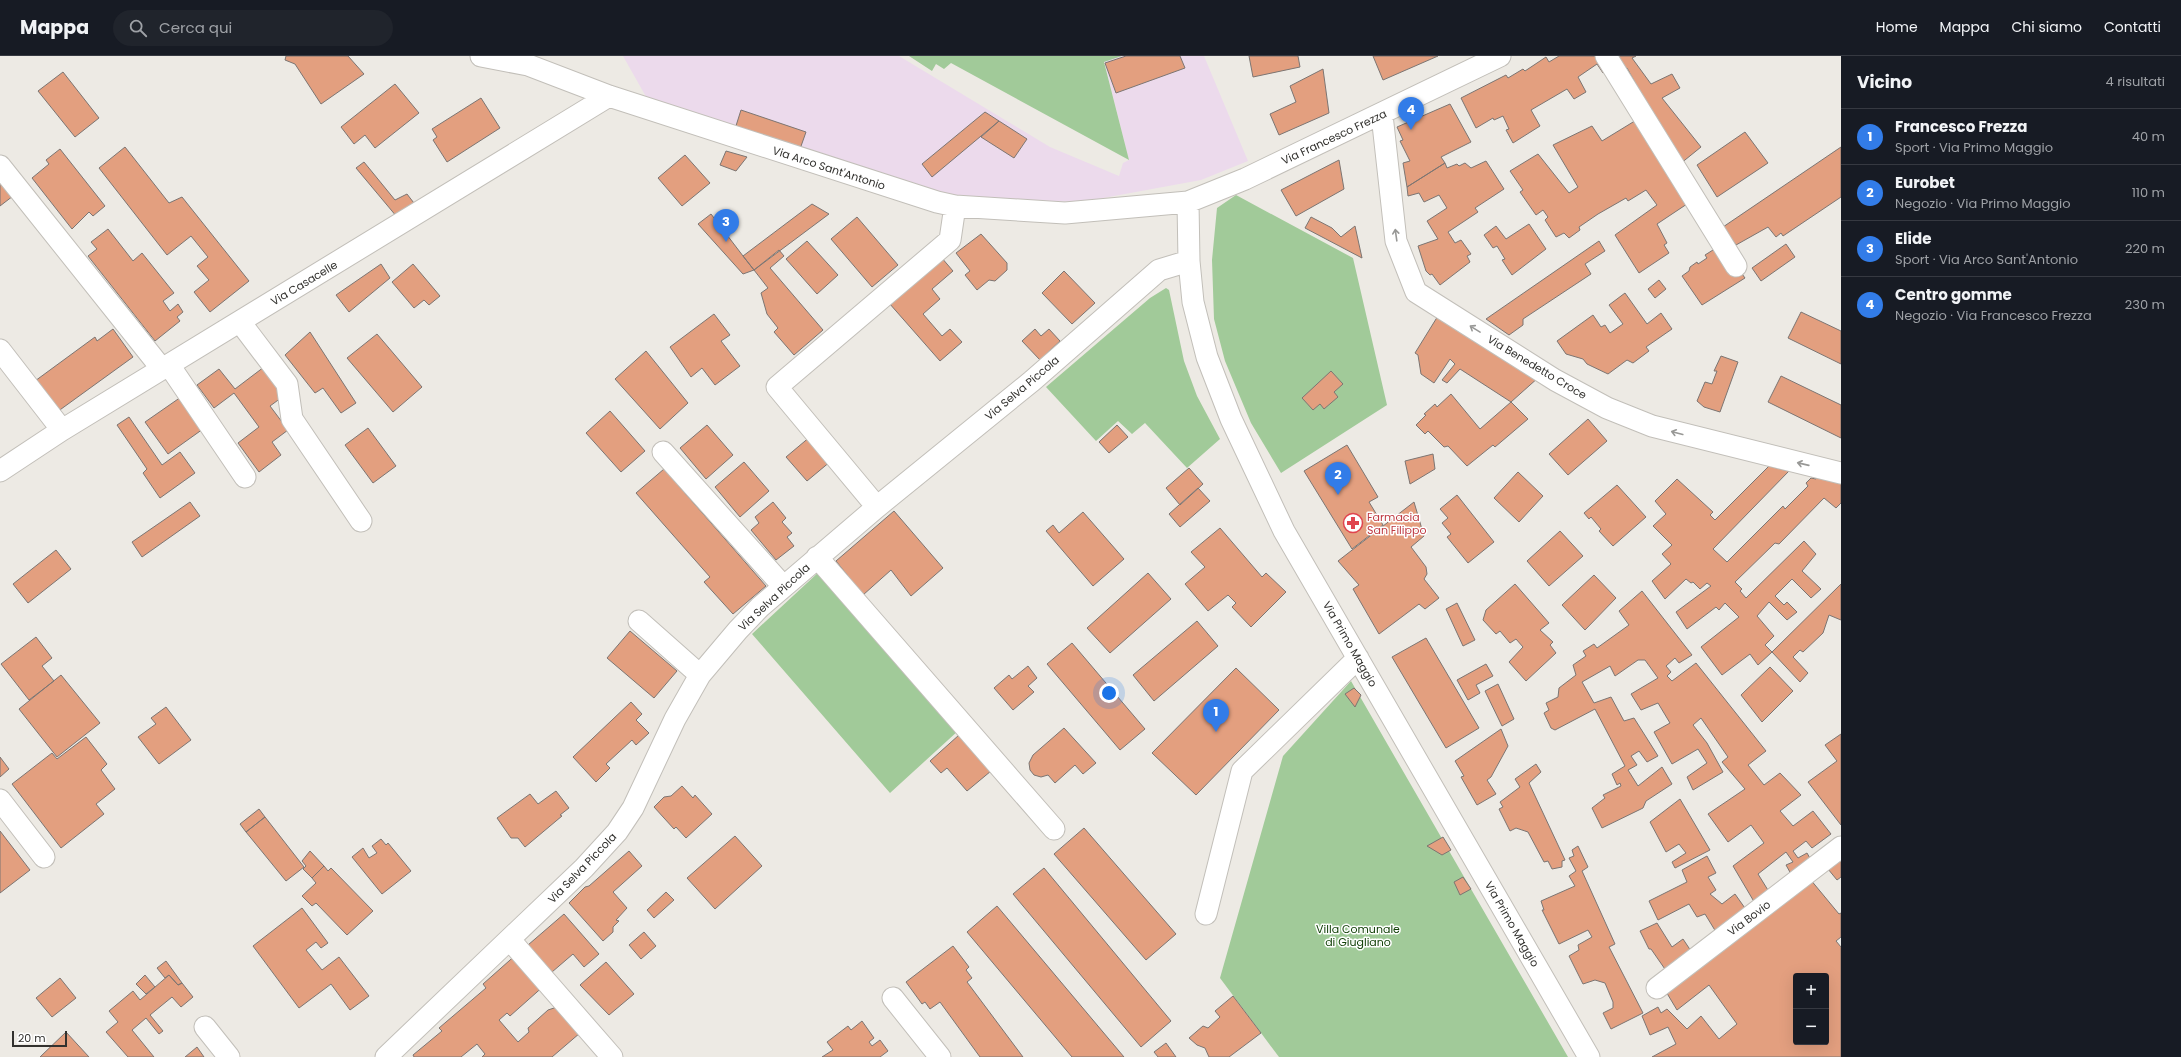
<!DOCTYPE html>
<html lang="it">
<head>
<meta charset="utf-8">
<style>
	body { margin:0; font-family:Poppins,sans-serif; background:#20242c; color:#f1f3f6 }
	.controls { position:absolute; right:12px; bottom:12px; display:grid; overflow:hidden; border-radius:4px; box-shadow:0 4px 16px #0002 }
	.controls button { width:36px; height:36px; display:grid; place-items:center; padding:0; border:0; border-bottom:1px solid #363941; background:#171b24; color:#f1f3f6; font:20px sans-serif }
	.scale { position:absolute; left:12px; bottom:10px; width:55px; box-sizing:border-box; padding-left:4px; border:2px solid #32312e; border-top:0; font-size:11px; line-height:14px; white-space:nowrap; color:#32312e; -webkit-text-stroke:3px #fff; paint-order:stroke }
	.you { position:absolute; left:1109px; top:637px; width:14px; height:14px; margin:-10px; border:3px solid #fff; border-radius:50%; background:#1a73e8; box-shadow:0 0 0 6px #1a73e833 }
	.badge { display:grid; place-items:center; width:26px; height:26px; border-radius:50%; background:#327ce8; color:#fff; font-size:13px; font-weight:700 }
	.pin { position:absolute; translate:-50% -33px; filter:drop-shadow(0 1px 2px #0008) }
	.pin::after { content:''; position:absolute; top:21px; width:14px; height:12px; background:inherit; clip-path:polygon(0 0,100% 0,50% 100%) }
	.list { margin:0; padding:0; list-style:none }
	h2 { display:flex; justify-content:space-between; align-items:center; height:52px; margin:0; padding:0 16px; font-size:17px }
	h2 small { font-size:13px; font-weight:400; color:#9ea1a6 }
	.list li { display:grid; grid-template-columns:26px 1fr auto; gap:12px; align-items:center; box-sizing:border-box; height:56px; padding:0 16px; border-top:1px solid #363941 }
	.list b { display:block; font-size:15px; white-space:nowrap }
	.list p { margin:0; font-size:13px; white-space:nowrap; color:#9ea1a6 }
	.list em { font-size:13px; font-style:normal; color:#9ea1a6 }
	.icon { flex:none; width:22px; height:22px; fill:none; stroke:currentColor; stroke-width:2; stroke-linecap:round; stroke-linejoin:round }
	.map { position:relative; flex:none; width:1841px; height:1001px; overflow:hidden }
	header { display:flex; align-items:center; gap:24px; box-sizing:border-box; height:56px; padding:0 20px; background:#171b24; border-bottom:1px solid #363941 }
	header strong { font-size:19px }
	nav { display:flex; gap:22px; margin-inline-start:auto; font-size:14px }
	.search { width:280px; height:36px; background:#20242c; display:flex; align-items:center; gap:10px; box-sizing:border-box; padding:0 14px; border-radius:22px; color:#9ea1a6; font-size:15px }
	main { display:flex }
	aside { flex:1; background:#171b24 }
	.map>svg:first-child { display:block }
</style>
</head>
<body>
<header>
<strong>Mappa</strong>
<div class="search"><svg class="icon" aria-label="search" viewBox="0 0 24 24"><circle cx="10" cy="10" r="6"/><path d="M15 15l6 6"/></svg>Cerca qui</div>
<nav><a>Home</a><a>Mappa</a><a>Chi siamo</a><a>Contatti</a></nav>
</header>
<main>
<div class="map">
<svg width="1841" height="1001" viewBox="0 0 1841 1001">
	<rect width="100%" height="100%" fill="#edeae4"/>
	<!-- industrial -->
	<path fill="#ecdaec" d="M623,0H899L1050,91L1119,120L1123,107L1129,104L1104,5L1122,0H1204L1248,105L1201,124L1087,145L1046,146L935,138L649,46Z"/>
	<!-- green -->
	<path fill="#a1ca99" d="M909,0H1122L1104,6L1129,104L951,7L944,13L936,8L932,15Z
		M1236,139L1353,202L1387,349L1281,417L1251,367L1225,305L1214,263L1212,204L1217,152Z
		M1166,232L1169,234L1184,305L1197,340L1220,383L1187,412L1145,367L1132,378L1118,365L1096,385L1046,331L1150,242Z
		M821,514L959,674L890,737L752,578Z
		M1351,625L1568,1001H1279L1220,922L1283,700Z"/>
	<!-- building -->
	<path fill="#e39f7f" stroke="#7c7572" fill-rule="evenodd" d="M286,0H348L364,18L321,48L295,8L285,4Z
		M1126,0H1180L1185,12L1116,37L1105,7Z
		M1249,0H1298L1300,11L1253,21Z
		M1373,0H1438L1383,24Z
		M1559,0H1602L1609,13L1603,17L1597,8L1578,21L1586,36L1574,43L1567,33L1531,54L1540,70L1513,87L1506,74L1509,73L1503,60L1494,64L1493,62L1476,72L1461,42L1506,19L1508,22L1523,13L1525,15L1546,1L1549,6Z
		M1611,0H1636L1632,2L1651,28L1672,18L1680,32L1662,42L1701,91L1680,108L1627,12L1620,14Z
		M1323,13L1329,57L1279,79L1270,58L1296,46L1290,30Z
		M63,16L99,62L75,81L38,35Z
		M395,28L419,57L375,92L365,79L354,88L341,71Z
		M481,42L500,72L447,106L433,84L437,81L432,73Z
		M1450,48L1471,86L1441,101L1445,107L1407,131L1403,107L1410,105L1400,85L1403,84L1397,71Z
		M741,54L806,76L800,93L735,73Z
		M985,56L999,65L932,121L922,108Z
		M1638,63L1690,146L1657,168L1667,187L1664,189L1669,197L1639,217L1615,179L1657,149L1646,134L1628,145L1626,142L1598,158L1579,171L1580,174L1569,182L1564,177L1556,181L1545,164L1548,161L1543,154L1536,159L1520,136L1523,134L1510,115L1538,98L1569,137L1578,131L1553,89L1592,70L1602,85Z
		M999,65L1027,83L1014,102L981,81Z
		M1745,76L1768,107L1717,141L1697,109Z
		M125,91L169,147L182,141L249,225L210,256L194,236L209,224L197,210L208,201L191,180L167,199L99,112Z
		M1841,91V141L1783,180L1781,177L1776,181L1768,171L1736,189L1723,171Z
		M60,93L105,150L93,160L89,156L72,173L32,122L49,108L46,104Z
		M726,95L747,101L736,115L720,109Z
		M685,99L710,127L682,150L658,122Z
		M1339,104L1344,133L1296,160L1281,134Z
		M1486,105L1504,133L1475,152L1478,156L1448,176L1455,187L1461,184L1471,198L1467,200L1470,206L1440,229L1432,218L1430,219L1426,215L1418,190L1438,183L1427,165L1447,152L1439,139L1424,146L1419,137L1408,140L1407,131L1445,107L1447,112L1457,108L1459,110L1465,107L1471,112Z
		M364,106L395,144L407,138L417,151L397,161L356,112Z
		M0,123L13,140L0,150Z
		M812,148L829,158L754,214L743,200Z
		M711,158L743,200L754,214L743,218L698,168Z
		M857,161L898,209L872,231L831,183Z
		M1311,161L1332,172L1341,181L1355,170L1362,202L1305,172Z
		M1529,168L1546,193L1512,219L1502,204L1505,203L1497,190L1493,192L1484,179L1496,170L1506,183Z
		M108,173L133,205L142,197L174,237L163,245L170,255L178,248L183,256L177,261L180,265L155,285L88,200L97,193L91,186Z
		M981,178L1007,207V214L995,225L989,224L977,234L965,219L970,215L956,197Z
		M807,185L838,219L817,238L786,203Z
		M1599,185L1605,195L1585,208L1591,218L1523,263V269L1509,279L1486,263Z
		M1786,188L1795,201L1761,225L1752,212Z
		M1721,189L1745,222L1702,249L1682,220L1689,215L1690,211L1697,206L1698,208L1707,202L1705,199Z
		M779,194L784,200L770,212L823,274L794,299L774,276L778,272L767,258L761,237L768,232L754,214Z
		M941,201L953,215L932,233L940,243L923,258L942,280L950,273L962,286L940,305L889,247Z
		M381,208L390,222L349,256L336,239Z
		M413,208L440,240L429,249L424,244L414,252L392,226Z
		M1064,215L1095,247L1072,268L1042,237Z
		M1659,224L1666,233L1655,242L1648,233Z
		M1625,237L1647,268L1661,257L1672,273L1646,291L1649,295L1633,307L1627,304L1608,318L1587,308L1583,303L1566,298L1557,285L1593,259L1601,271L1605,269L1610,277L1623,268L1609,249Z
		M1441,255L1539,321L1511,346L1460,313L1447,327L1442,324L1455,308L1450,303L1434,327L1421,318L1418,299L1415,297Z
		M1801,256L1841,275V308L1788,282Z
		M714,258L730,279L721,285L740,310L715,329L702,312L691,321L670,291Z
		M113,273L133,301L57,356L35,325L95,281L97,285Z
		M1035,273L1041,280L1049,273L1060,285L1040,304L1022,285Z
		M310,276L356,347L341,357L323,332L315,337L285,299Z
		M377,278L422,331L393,356L347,302Z
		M646,295L688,347L660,373L615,323Z
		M1721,300L1738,306L1720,356L1704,351L1697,345L1705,326L1712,328L1717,315H1714Z
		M264,311L285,339L270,350L288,374L272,386L281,399L259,416L238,387L259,371L234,337L214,352L197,329L219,313L235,333Z
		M1331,315L1343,328L1334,336L1338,341L1324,353L1320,348L1313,354L1302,342Z
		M1781,320L1841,349V382L1768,346Z
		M1451,338L1480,373L1511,346L1528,363L1495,391L1493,389L1467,410L1448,390L1444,391L1428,375L1425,378L1416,369L1426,359L1424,358L1435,348L1437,351Z
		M181,341L203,373L168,398L145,366Z
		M610,355L645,395L621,416L586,377Z
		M129,361L162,409L180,396L195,417L160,442L143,417L147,413L117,369Z
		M1588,363L1607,385L1568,419L1549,398Z
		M707,369L733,399L706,423L680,392Z
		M1117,369L1128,381L1109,397L1099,386Z
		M368,372L396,410L373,427L345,389Z
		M811,380L831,405L807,425L786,401Z
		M1347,389L1378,441L1369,446L1383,469L1352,493L1304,415Z
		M1433,398L1435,413L1410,428L1405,405Z
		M744,406L769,435L740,461L715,431Z
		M1769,410L1789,415L1713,493L1727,506L1783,450L1785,453L1808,430L1806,427L1811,422L1816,423L1817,419L1841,425V447L1836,452L1824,442L1779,488L1775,487L1735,526L1742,533L1740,535L1746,542L1804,485L1816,498L1802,515L1821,533L1811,542L1792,523L1775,540L1784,549L1787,546L1797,556L1787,564L1769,546L1757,560L1774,580L1765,589L1772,596L1758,609L1750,598L1722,619L1701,591L1739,561L1725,547L1719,554L1716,551L1687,573L1676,556L1711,530L1707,527L1700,533L1693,526L1691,527L1686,523L1665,543L1652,525L1671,508L1662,498L1672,489L1653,470L1666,458L1655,445L1677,423L1713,456L1710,459L1715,464Z
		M1189,412L1203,428L1180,449L1166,432Z
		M664,413L766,530L733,558L704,526L710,521L636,437Z
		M1518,416L1543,440L1519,466L1494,442Z
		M1617,429L1646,461L1613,490L1599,475L1601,473L1591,461L1589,463L1584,457Z
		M1198,432L1210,445L1180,471L1169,458Z
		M1457,439L1494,486L1468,507L1447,481L1451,478L1442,467L1448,462L1440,453Z
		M190,446L200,460L142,501L132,486Z
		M773,446L786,462L782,466L792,477L787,481L794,490L776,504L751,474L759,467L755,461Z
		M1414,446L1424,480L1411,491L1426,511L1427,518L1424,523L1439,542L1425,553L1419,548L1379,578L1353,533L1359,529L1338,505Z
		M894,455L943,512L911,540L891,514L863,539L836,505Z
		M1083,456L1124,503L1093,530L1046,475L1053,469L1059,477Z
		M1220,472L1262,521L1266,517L1286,536L1251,571L1232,551L1236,547L1228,539L1208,555L1185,528L1205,511L1191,496Z
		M1560,475L1583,500L1549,530L1527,505Z
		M56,494L71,513L28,547L13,528Z
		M1148,517L1171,543L1110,597L1087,572Z
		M1594,519L1616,542L1585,574L1562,549Z
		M1515,528L1549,567L1540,574L1553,586L1550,589L1556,597L1526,625L1509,606L1523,591L1516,583L1510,587L1500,575L1496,578L1483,564L1486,554Z
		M1841,528V564L1829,559L1823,577L1803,596L1800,594L1793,601L1808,617L1800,626L1772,596Z
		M1642,535L1692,599L1679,607L1675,602L1666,610L1671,616L1667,620L1672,625L1696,607L1766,695L1748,709L1764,729L1780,717L1801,739L1780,755L1793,770L1813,755L1831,778L1812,792L1806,785L1793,795L1798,802L1807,797L1811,804L1791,818L1786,809L1793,806L1786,796L1758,818L1771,839L1756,849L1733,810L1764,787L1751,769L1728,786L1708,758L1745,733L1722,706L1728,701L1701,662L1693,669L1707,687L1723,716L1693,734L1687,721L1707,707L1698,693L1672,708L1654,676L1670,667L1658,647L1641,654L1631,638L1658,622L1645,604H1638L1615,620L1610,610L1582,626L1594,647L1611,641L1624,665L1634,662L1658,700L1647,706L1639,695L1631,700L1637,709L1628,714L1638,730L1662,711L1672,728L1646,745L1643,752L1602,772L1592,752L1605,742L1603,739L1621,730L1620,727L1617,729L1612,718L1625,710L1595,653L1555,674L1551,672L1544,657L1549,654L1546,647L1558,641L1559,632L1576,619L1573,609L1586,600L1583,595L1594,588L1597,592L1629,569L1619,555Z
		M1457,547L1475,584L1463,590L1446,553Z
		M1197,565L1218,590L1154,645L1133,619Z
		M630,575L677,615L654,642L607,602Z
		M36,581L52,602L42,610L54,625L29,644L1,608Z
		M1426,582L1479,672L1446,692L1392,601Z
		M1072,587L1145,673L1120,694L1047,608Z
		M1486,608L1493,620L1476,629L1480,637L1468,644L1457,624Z
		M1028,610L1037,622L1028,630L1034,636L1013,654L994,632L1009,619L1012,623Z
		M1770,611L1793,635L1762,666L1741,639Z
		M1236,612L1279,654L1196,739L1152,697Z
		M61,619L100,667L57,701L19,653Z
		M1498,628L1514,663L1502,670L1485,635Z
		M1354,632L1361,639L1355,651L1345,638Z
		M631,646L642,658L636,664L649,677L636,689L632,684L606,708L610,712L596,726L573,701Z
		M166,651L191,684L159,708L138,681L156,668L151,662Z
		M1064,672L1096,707L1083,718L1075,709L1055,727L1048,719L1041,721L1034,719L1030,714L1029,707L1033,699Z
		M1501,673L1508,690L1491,721L1487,724L1496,738L1477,749L1461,721L1464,720L1455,705Z
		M1841,678V769L1808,726L1837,705L1825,689Z
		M959,679L991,715L967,735L947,712L941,717L930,705Z
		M86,681L107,708L101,714L115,733L96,748L104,758L61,792L12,728L52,697L57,703Z
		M0,701L9,713L0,721Z
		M1536,708L1541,716L1529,727L1565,804L1562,805V811L1552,813L1548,805L1544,806L1528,776L1516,772L1510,775L1499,753L1503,751L1500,746L1520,731L1515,723Z
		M682,730L693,742L695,739L712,758L686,782L676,771L674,773L654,751L664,741L671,740Z
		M556,735L569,752L560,759L562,760L525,791L518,782H511L497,762L530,738L538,748Z
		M1680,743L1710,794L1675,812L1672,806L1686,797L1679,788L1666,796L1650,766Z
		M259,753L265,761L246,776L240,768Z
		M265,761L304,811L286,825L246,776Z
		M1084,772L1176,878L1146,904L1054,798Z
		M0,775L30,814L0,837Z
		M735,780L762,810L715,853L687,822Z
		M1443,781L1451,794L1442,799L1427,790Z
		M381,783L386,789L388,787L411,815L382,838L352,801L363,792L369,802L377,797L372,790Z
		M1578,790L1588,811L1582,815L1615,888L1609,891L1643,957L1611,973L1603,957L1613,952V946L1605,927L1595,924L1583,928L1569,900L1579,894L1578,889L1592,881L1588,874L1559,888L1542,854H1544L1541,845L1575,830L1569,820L1576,815L1569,802L1574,800L1572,794Z
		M310,795L324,810L312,822L303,813L306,810L302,805Z
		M629,795L642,810L613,836L627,852L616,864L619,865L613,871V876L603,885L569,847L585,831L589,830Z
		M1707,800L1716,817L1708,821L1716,834L1710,838L1722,848L1735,838L1747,855L1716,876L1705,858L1697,861L1689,848L1658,864L1649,845L1687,826L1682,814Z
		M1841,804V821L1837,824L1828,813Z
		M324,810L328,815L331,812L373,855L347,879L316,847L312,850L302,840L316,827L312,822Z
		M1044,812L1171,965L1141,991L1013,838Z
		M1463,821L1471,833L1460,839L1454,826Z
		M1810,823L1839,858L1841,857V881L1836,885L1841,891V1001H1652L1676,988L1668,971L1650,979L1642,960L1658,951L1661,957L1667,953L1687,973L1701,960L1719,983L1737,968L1709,929L1677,954L1665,934ZM1796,920H1826V986H1796Z
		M666,836L674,844L654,862L647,854Z
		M997,850L1124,1001H1072L967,876Z
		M302,852L328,887L321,892L316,886L306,894L322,914L339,901L369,940L350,954L331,928L299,952L253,890Z
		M564,858L599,898L584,911L573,898L552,916L528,889Z
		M1657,867L1672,891L1683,883L1693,898L1667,916L1651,893H1649L1640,875Z
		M644,876L656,890L641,903L629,889Z
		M953,890L969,911L966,914L972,922L967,926L1023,1001H980L940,946L930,953L925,946L922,948L906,926Z
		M518,897L546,928L510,960L507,957L499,964L518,986L529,976L528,972L548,954L557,951L580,977L552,1001H482L485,998L477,988L461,1001H414L413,999L442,975L439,972L486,932L483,928Z
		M166,905L182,927L178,929L169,919L165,922L157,912Z
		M606,906L634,938L609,959L580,929Z
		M145,919L155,931L146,938L136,928Z
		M169,919L178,929L182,927L193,941L181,951L172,941L150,959L163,975L159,978L146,962L132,974L154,1001H128L106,976L118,966L109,955L133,935L140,944Z
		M60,922L76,942L52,961L36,942Z
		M1233,940L1261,977L1229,1001H1209L1205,992L1197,989L1189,982L1203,970L1208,972L1220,961L1215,955Z
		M862,965L874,982L869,986L872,990L880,984L888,995L880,1001H822L833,994L827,986L848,970L851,974Z
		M66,976L89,1001H40Z
		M1166,987L1176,1001H1158L1154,996Z
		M197,991L204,1001H185Z"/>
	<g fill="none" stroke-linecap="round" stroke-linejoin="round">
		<!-- minor casing -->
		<g stroke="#c2bfb9" stroke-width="23">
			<path id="minor" d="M481,0L528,9L609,40L937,146L955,150L1065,157L1188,146L1245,123L1500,0
				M1606,0L1736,210
				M1382,59L1396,185L1416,236L1555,324L1607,352L1652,370L1841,417
				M0,110L162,313
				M1188,146L1189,205L1193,246L1207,301L1231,363L1284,475L1589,1001
				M240,266L287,328L292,363L361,465
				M0,294L62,374
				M169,309L245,421
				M663,396L783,530
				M0,415L62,374L609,40
				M877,451L777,331L950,184L955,150
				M817,501L1054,773
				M639,565L700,619
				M0,744L44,801
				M1206,858L1242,715L1358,602
				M510,884L612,1001
				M1657,932L1841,791
				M893,942L940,1001
				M205,971L229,1001
				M386,1001L584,812L617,776L633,752L675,663L700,619L738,574L760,551L877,451L1032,325L1159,214L1189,205"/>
		</g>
		<!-- minor -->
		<use href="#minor" stroke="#fff" stroke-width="21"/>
	</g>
	<!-- one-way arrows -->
	<defs><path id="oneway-shaft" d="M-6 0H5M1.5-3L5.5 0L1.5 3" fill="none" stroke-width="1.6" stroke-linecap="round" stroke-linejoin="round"/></defs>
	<g stroke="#989896">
		<use href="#oneway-shaft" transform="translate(1396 179) rotate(-98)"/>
		<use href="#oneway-shaft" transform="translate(1475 273) rotate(-148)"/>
		<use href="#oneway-shaft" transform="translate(1677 377) rotate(-165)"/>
		<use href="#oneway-shaft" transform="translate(1803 408) rotate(-167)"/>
	</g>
	<!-- icons -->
	<defs>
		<g id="pharmacy-ring" transform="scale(1)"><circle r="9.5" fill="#fff" stroke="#e0444e" stroke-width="1.5"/><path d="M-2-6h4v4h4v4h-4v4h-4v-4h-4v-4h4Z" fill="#e0444e"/></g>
	</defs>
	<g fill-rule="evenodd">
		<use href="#pharmacy-ring" x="1353" y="467"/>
	</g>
	<g text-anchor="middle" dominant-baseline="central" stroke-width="3" stroke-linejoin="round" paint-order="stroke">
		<!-- street labels -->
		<g font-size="11" fill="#32312e" stroke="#fff">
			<text transform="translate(1334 81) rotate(-25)">Via Francesco Frezza</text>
			<text transform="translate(829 112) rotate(18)">Via Arco Sant'Antonio</text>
			<text transform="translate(304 227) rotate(-31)">Via Casacelle</text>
			<text transform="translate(1537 311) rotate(31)">Via Benedetto Croce</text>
			<text transform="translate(1022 332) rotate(-40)">Via Selva Piccola</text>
			<text transform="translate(774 541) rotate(-43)">Via Selva Piccola</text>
			<text transform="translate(1350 588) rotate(60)">Via Primo Maggio</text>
			<text transform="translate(582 812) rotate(-46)">Via Selva Piccola</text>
			<text transform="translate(1749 862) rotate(-37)">Via Bovio</text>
			<text transform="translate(1512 868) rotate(60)">Via Primo Maggio</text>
		</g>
		<!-- health labels -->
		<g font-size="11" fill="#be3a42" stroke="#fff" text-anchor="start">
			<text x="1367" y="461">Farmacia<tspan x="1367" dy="13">San Filippo</tspan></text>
		</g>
		<!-- park labels -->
		<g font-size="11" fill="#124108" stroke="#fff">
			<text x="1358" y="873">Villa Comunale<tspan x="1358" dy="13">di Giugliano</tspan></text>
		</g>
	</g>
</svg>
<div class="controls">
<button>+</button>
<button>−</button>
</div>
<div class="scale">20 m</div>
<div class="you"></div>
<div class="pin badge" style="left:1216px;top:676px">1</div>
<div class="pin badge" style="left:1338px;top:439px">2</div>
<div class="pin badge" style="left:726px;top:186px">3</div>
<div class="pin badge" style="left:1411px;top:74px">4</div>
</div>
<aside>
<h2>Vicino<small>4 risultati</small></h2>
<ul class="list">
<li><span class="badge">1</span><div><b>Francesco Frezza</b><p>Sport · Via Primo Maggio</p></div><em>40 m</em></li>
<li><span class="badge">2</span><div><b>Eurobet</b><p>Negozio · Via Primo Maggio</p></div><em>110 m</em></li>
<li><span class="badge">3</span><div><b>Elide</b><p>Sport · Via Arco Sant'Antonio</p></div><em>220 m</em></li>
<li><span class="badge">4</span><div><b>Centro gomme</b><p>Negozio · Via Francesco Frezza</p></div><em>230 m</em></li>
</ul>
</aside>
</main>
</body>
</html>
